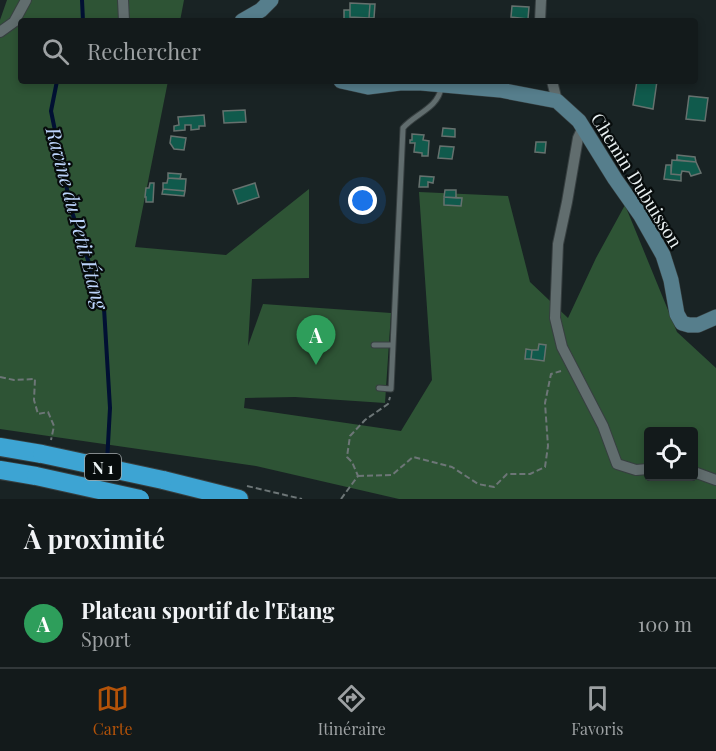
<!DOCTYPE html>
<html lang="fr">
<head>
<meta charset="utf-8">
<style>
	body { margin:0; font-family:"Playfair Display",serif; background:#1c2324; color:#f1f3f6 }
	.controls { position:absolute; right:18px; bottom:18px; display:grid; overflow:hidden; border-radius:6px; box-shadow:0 3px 9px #0003 }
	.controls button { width:54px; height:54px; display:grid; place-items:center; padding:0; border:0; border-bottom:2px solid #32383a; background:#131a1b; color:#f1f3f6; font:30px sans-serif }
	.you { position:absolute; left:363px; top:201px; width:21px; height:21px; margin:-15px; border:4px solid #fff; border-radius:50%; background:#1a73e8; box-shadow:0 0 0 9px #1a73e833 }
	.badge { display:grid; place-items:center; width:39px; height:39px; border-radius:50%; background:#b45309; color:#fff; font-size:20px; font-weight:700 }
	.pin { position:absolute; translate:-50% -50px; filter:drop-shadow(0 2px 3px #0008) }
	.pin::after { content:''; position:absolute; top:32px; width:21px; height:18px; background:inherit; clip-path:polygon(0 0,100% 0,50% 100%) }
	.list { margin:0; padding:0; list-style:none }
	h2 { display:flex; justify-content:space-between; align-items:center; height:78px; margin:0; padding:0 24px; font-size:26px }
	h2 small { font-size:20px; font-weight:400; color:#9da1a3 }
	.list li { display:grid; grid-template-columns:39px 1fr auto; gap:18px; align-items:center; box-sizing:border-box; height:90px; padding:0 24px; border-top:2px solid #32383a }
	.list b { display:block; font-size:22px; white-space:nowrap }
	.list p { margin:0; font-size:20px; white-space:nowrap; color:#9da1a3 }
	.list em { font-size:20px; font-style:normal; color:#9da1a3 }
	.icon { flex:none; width:33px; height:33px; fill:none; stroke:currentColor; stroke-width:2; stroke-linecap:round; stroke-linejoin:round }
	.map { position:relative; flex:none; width:716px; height:499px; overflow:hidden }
	.search { position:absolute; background:#131a1b; box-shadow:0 3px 9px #0003; left:18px; right:18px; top:18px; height:66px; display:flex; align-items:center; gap:15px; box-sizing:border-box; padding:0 21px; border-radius:6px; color:#9da1a3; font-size:22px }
	.sheet { height:168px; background:#131a1b }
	nav { display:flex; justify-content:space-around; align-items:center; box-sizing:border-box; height:84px; border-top:2px solid #32383a; background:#131a1b; font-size:16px; color:#9da1a3 }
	nav a { display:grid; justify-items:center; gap:3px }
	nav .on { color:#b45309 }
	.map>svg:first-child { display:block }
</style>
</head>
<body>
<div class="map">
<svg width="716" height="499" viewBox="0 0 716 499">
	<rect width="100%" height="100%" fill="#192324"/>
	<!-- green -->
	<path fill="#2e5435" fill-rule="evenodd" d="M7,0H184L180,21H21V81H168L135,247L226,255L309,189V278L252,279L248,346L263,304L391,313L385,403L295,397L245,398L244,408L401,431L432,380L419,192L508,196L530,282L568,318L596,258L625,205L677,332L716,368V499H399L256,466L0,429V20ZM648,432H694V476H648Z"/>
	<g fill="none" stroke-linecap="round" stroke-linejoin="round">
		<!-- stream -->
		<path stroke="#011033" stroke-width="4" d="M82,0L83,21
			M57,81L51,111L71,209L104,308L110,408L107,462"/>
	</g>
	<!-- building -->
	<path fill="#105a4c" stroke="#66716e" stroke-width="1.5" d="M350,3L370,4L369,18L350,17Z
		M370,4H375L374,18H369Z
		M512,6L529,7L528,19L511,17Z
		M344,10H350V17L360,18V21H344Z
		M637,81H657L653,109L633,105Z
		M689,96L708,98L705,121L686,119Z
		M245,110L246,122L224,123L223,111Z
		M204,115L205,126H199V129L191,130V125H185V130L174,131V126L179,125L178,117Z
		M443,128L455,129V137L442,136Z
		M412,134L424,135L423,140L429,141L428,156H422V153L414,152L415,143H410V140H412Z
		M171,136L186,138L184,150L174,149L170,143Z
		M536,142H546L545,153L535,152Z
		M440,146L454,147L452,159L438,158Z
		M677,155L695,157L696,162L677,160Z
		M672,160L696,162L701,173L691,176L689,172L682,171L681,175L671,174Z
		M666,165H671V174L681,175V181L664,179Z
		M168,173L181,174L180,179L168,178Z
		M420,176L434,177L433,183L428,182V187H419Z
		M168,178L186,179L185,191L163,189V183H167Z
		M150,183H154L153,202H146V197H145L146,188H149Z
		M255,183L259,197L238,204L233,190Z
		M163,189L185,191L184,196L162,194Z
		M445,190H456V198L444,197Z
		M444,197L462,198L461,206L444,205Z
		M539,344L546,345L544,361L531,359L532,350H538Z
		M526,349L532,350L531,359H525Z"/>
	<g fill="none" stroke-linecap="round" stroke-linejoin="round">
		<!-- lane casing -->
		<g stroke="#373f40" stroke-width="7">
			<path id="lane" d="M374,345H393
				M379,388L391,389L403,128C415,114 438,108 441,88"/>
		</g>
		<!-- street casing -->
		<g stroke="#373f40" stroke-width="12">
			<path id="street" d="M123,0L124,21
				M540,21L541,0
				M0,32L14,22L26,0
				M552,81L557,101
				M583,127L578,138L567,202L558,244L555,318L562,347L603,426L617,464L636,470L648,469
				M694,472L716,480"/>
		</g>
		<!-- secondary casing -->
		<g stroke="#373f40" stroke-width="16">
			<path id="secondary" d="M242,21L261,10L271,0
				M341,81L368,87L400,83H421L500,90L557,101L579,121L615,179L641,216L663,255L671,280L677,314L682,323L689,325H698L716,317"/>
		</g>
		<!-- highway casing -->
		<g stroke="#373f40" stroke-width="20">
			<path id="highway" d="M0,447L42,454
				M0,470L36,476
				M163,480L239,499"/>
		</g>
		<!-- path -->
		<path stroke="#6d7677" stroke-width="2" stroke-dasharray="6 3" stroke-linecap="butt" d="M0,377L14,380L35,379L34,400L38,414L48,412L54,426L51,440
			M358,476L392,475L413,457L452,467L478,484L494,487L507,474H530L545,467L548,446L545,403L551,374L561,371
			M247,486L302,499
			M341,499L358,476L352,462L347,457L350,436L365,420L388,404L390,397"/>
		<!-- lane -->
		<use href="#lane" stroke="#616d6e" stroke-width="5"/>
		<!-- street -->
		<use href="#street" stroke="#616d6e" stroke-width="10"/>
		<!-- secondary -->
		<use href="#secondary" stroke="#567e8c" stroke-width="15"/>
		<!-- highway -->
		<use href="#highway" stroke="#3da4d3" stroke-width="18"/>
		<!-- highway-bridge casing -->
		<g stroke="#373f40" stroke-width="20" stroke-linecap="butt">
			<path id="highway-bridge" d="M42,454L163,480
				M36,476L140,499"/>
		</g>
		<!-- highway-bridge -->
		<use href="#highway-bridge" stroke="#3da4d3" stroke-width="18"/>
	</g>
	<g text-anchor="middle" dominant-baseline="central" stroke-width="4.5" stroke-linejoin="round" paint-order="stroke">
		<!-- shield labels -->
		<rect fill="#070c0c" stroke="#a6acad" stroke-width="1.5" x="85" y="454" width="36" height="26" rx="4.5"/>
		<g font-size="16" font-weight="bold" fill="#eaf1f2">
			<text x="103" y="467">N 1</text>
		</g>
		<!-- street labels -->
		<g font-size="18" fill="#eaf1f2" stroke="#070c0c">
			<text transform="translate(637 180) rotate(58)">Chemin Dubuisson</text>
		</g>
		<!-- water labels -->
		<g font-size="20" font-style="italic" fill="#bdd5fd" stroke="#070c0c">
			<text transform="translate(78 218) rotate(75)">Ravine du Petit Étang</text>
		</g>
	</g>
</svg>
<div class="controls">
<button><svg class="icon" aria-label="locate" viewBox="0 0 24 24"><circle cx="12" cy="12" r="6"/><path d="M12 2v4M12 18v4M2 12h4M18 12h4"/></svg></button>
</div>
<div class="you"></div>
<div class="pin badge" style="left:316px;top:365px;background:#2e9e5b">A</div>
<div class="search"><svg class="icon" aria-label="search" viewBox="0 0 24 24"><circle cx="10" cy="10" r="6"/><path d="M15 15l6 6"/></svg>Rechercher</div>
</div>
<section class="sheet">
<h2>À proximité<small></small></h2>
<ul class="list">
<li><span class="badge" style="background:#2e9e5b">A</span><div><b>Plateau sportif de l'Etang</b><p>Sport</p></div><em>100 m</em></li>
</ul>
</section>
<nav>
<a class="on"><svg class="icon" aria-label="map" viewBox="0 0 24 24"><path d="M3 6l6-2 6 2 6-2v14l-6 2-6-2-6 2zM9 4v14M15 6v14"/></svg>Carte</a>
<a><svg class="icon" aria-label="directions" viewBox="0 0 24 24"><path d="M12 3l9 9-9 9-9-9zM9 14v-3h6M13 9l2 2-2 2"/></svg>Itinéraire</a>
<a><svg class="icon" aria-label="saved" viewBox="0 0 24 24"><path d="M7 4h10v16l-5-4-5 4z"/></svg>Favoris</a>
</nav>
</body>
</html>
